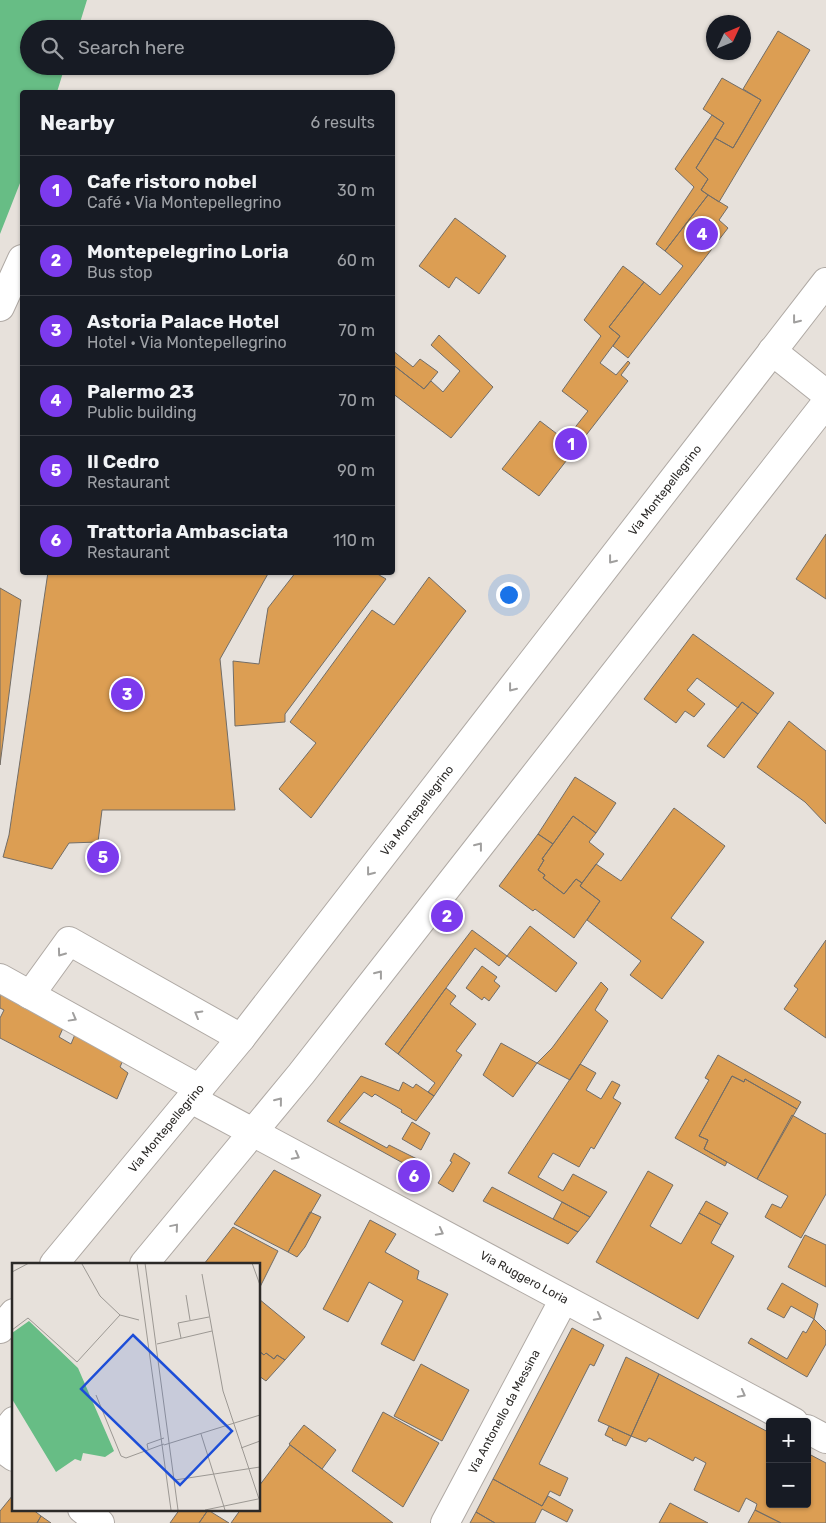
<!DOCTYPE html>
<html lang="en">
<head>
<meta charset="utf-8">
<style>
	body { margin:0; font-family:Rubik,sans-serif; background:#20242c; color:#f1f3f6 }
	.controls { position:absolute; right:15px; bottom:15px; display:grid; overflow:hidden; border-radius:5px; box-shadow:0 1px 4px #0004 }
	.controls button { width:45px; height:45px; display:grid; place-items:center; padding:0; border:0; border-bottom:1px solid #363941; background:#171b24; color:#f1f3f6; font:25px sans-serif }
	.compass { position:absolute; left:706px; top:15px; width:45px; height:45px; border-radius:50%; background:#171b24; box-shadow:0 1px 4px #0004; rotate:46deg }
	.you { position:absolute; left:508px; top:594px; width:18px; height:18px; margin:-12px; border:4px solid #fff; border-radius:50%; background:#1a73e8; box-shadow:0 0 0 8px #1a73e833 }
	.badge { display:grid; place-items:center; width:32px; height:32px; border-radius:50%; background:#7c3aed; color:#fff; font-size:16px; font-weight:700 }
	.pin { position:absolute; translate:-50% -50%; border:2px solid #fff; box-shadow:0 1px 5px #0006 }
	.list { margin:0; padding:0; list-style:none }
	h2 { display:flex; justify-content:space-between; align-items:center; height:65px; margin:0; padding:0 20px; font-size:21px }
	h2 small { font-size:16px; font-weight:400; color:#9ea1a6 }
	.list li { display:grid; grid-template-columns:32px 1fr auto; gap:15px; align-items:center; box-sizing:border-box; height:70px; padding:0 20px; border-top:1px solid #363941 }
	.list b { display:block; font-size:19px; white-space:nowrap }
	.list p { margin:0; font-size:16px; white-space:nowrap; color:#9ea1a6 }
	.list em { font-size:16px; font-style:normal; color:#9ea1a6 }
	.icon { flex:none; width:28px; height:28px; fill:none; stroke:currentColor; stroke-width:2; stroke-linecap:round; stroke-linejoin:round }
	.map { position:relative; flex:none; width:826px; height:1523px; overflow:hidden }
	.search { position:absolute; background:#171b24; box-shadow:0 1px 4px #0004; left:20px; top:20px; width:375px; height:55px; display:flex; align-items:center; gap:12px; box-sizing:border-box; padding:0 18px; border-radius:28px; color:#9ea1a6; font-size:19px }
	.panel { position:absolute; background:#171b24; box-shadow:0 1px 4px #0004; left:20px; top:90px; width:375px; height:485px; border-radius:5px }
	.map>svg:first-child { display:block }
</style>
</head>
<body>
<div class="map">
<svg width="826" height="1523" viewBox="0 0 826 1523">
	<rect width="100%" height="100%" fill="#e7e1db"/>
	<!-- forest -->
	<path fill="#67bd85" d="M0,0H87L78,29H29V66H65L57,92H22V178L0,234Z"/>
	<!-- building -->
	<path fill="#dc9e53" stroke="#726d67" d="M778,31L810,50L719,202L701,190L708,179L696,168L715,138L733,148L742,133L761,100L743,89Z
		M722,78L761,100L733,148L715,138L724,123L703,109Z
		M712,115L724,123L696,168L708,179L701,190L708,195L665,251L656,244L694,187L675,169Z
		M708,195L728,207L719,220L728,228L628,358L613,346L620,336L609,327L644,282L660,295L683,266L665,251Z
		M455,218L506,256L479,294L456,277L449,288L419,266Z
		M623,266L644,282L609,327L620,336L600,363L616,375L628,361L630,363L621,375L628,381L539,496L502,469L540,421L565,440L588,411L562,391L601,336L584,320Z
		M439,335L493,387L451,438L392,393V364L424,389L431,381L443,392L460,371L431,345Z
		M392,350L413,367L420,359L438,372L424,389L392,364Z
		M826,534V599L796,579Z
		M48,572H269L220,659L235,810H102L98,842L69,843L52,869L3,857L9,835Z
		M296,572H374L386,579L285,714V722L235,726L233,661L259,664L268,608Z
		M429,577L466,611L311,818L279,789L316,743L290,722L372,610L394,625Z
		M0,588L21,600L0,765Z
		M693,634L774,693L758,714L742,702L738,708L697,678L687,690L705,704L694,717L685,711L676,723L644,699Z
		M742,702L758,714L724,758L707,746Z
		M789,721L826,751V824L805,802L757,767Z
		M575,777L616,803L596,833L573,816L553,844L538,834Z
		M674,808L725,846L671,918L704,942L662,999L630,975L641,961L587,920L600,901L580,886L596,864L621,881Z
		M573,816L596,833L589,842L604,854L582,883L576,879L564,894L543,878L545,875L538,870L544,860L542,859Z
		M538,834L553,844L542,859L544,860L538,870L545,875L543,878L564,894L576,879L582,883L580,886L600,901L574,938L535,909L533,911L499,886Z
		M530,926L577,963L556,992L507,956Z
		M472,930L507,956L499,966L475,948L398,1054L385,1044Z
		M826,940V1038L784,1009L798,989L794,986Z
		M482,966L497,977L494,981L500,986L489,1001L484,997L482,1000L466,988Z
		M601,982L608,989L595,1010L608,1021L570,1080L537,1063L552,1048Z
		M446,988L456,996L450,1004L476,1024L456,1051L462,1055L434,1096L428,1092L435,1083L398,1054Z
		M0,994L64,1026L59,1037L71,1044L76,1032L124,1058L120,1067L128,1073L117,1099L0,1038V1018L4,1010L0,1008Z
		M501,1043L537,1063L513,1097L483,1075Z
		M718,1055L801,1102L797,1109L745,1079L744,1082L732,1076L699,1136L708,1140L704,1149L727,1162L725,1166L675,1138L709,1080L705,1078Z
		M580,1064L596,1073L586,1090L601,1099L612,1081L620,1085L613,1098L621,1103L594,1149L591,1147L579,1167L553,1153L538,1177L563,1191L573,1174L607,1192L590,1217L508,1173Z
		M361,1076L399,1091L403,1082L413,1088L416,1084L434,1096L416,1121L401,1112L402,1110L375,1094L372,1097L364,1092L339,1122L387,1148L389,1145L417,1159L412,1168L327,1121Z
		M732,1076L744,1082L745,1079L797,1109L757,1179L704,1149L708,1140L699,1136Z
		M792,1115L825,1134L826,1133V1194L801,1238L765,1217L772,1204L781,1208L788,1196L757,1179Z
		M412,1122L430,1133L421,1150L402,1139Z
		M454,1153L470,1163L453,1192L438,1183L452,1162L450,1161Z
		M274,1170L321,1195L288,1252L234,1224Z
		M648,1171L673,1185L650,1226L681,1244L699,1213L721,1225L711,1243L734,1256L698,1319L596,1262Z
		M492,1187L553,1219L578,1232L568,1244L483,1201Z
		M706,1201L728,1213L721,1225L699,1213Z
		M562,1202L590,1217L578,1232L553,1219Z
		M310,1212L321,1217L305,1247L297,1257L288,1252Z
		M370,1220L396,1234L385,1252L419,1271L417,1279L448,1294L414,1361L381,1344L403,1301L369,1282L348,1322L323,1309Z
		M233,1227L278,1251L259,1289V1264H204Z
		M805,1235L826,1245V1287L788,1267Z
		M782,1283L818,1304L814,1319L826,1331V1344L807,1377L748,1343L751,1338L787,1359L803,1331L806,1333L814,1319L791,1306L784,1318L767,1309Z
		M259,1299L305,1337L285,1360L277,1355L274,1359L266,1353L264,1355L259,1351Z
		M572,1328L604,1345L594,1366L590,1364L539,1464L568,1478L560,1496L550,1491L542,1506L493,1479Z
		M259,1351L264,1355L266,1353L274,1359L277,1355L285,1360L266,1381L259,1376Z
		M626,1357L659,1374L631,1436L598,1421Z
		M421,1364L469,1390L442,1441L394,1416Z
		M659,1374L770,1433V1504H807V1453L826,1463V1523H781L755,1510L757,1504L746,1498L739,1512L694,1490L706,1463L695,1457L693,1461L649,1438L646,1442L631,1436Z
		M383,1412L439,1443L403,1507L352,1471Z
		M304,1425L336,1450L322,1469L289,1444Z
		M609,1426L631,1436L626,1446L612,1440L613,1439L605,1435Z
		M290,1445L322,1469L393,1523H231L241,1509H259V1486Z
		M493,1479L542,1506L548,1496L573,1510L567,1522L542,1509L535,1523H495L476,1512Z
		M13,1495L14,1509H32L41,1516L37,1523H0V1511Z
		M670,1503L687,1512L708,1523H659Z
		M180,1509H207L208,1510L199,1523H170Z
		M208,1510L229,1523H199Z
		M755,1510L781,1523H748Z
		M476,1512L495,1523H470Z
		M41,1516L51,1523H37Z"/>
	<g fill="none" stroke-linecap="round" stroke-linejoin="round">
		<!-- minor casing -->
		<g stroke="#afa9a4" stroke-width="30">
			<g id="minor">
				<path d="M0,307L22,259"/>
				<path d="M0,978L200,1089"/>
				<path d="M30,995L69,941L241,1038"/>
				<path id="s1" d="M191,1099L794,1422"/>
				<path d="M807,1429L826,1439"/>
				<path d="M0,1447L14,1457"/>
				<path d="M82,1509L100,1523"/>
				<path id="s2" d="M445,1523L564,1299"/>
			</g>
		</g>
		<!-- tertiary casing -->
		<g stroke="#afa9a4" stroke-width="30">
			<g id="tertiary">
				<path d="M772,351L826,394"/>
				<path id="s3" d="M54,1264L241,1038L826,282"/>
				<path d="M144,1264L301,1074L826,403"/>
				<path d="M0,1329L14,1313"/>
				<path d="M0,1438L14,1421"/>
			</g>
		</g>
		<!-- minor -->
		<use href="#minor" stroke="#fff" stroke-width="28"/>
		<!-- tertiary -->
		<use href="#tertiary" stroke="#fff" stroke-width="28"/>
	</g>
	<!-- one-way arrows -->
	<defs><path id="oneway-chevron" d="M-2-3.5L2.5 0L-2 3.5" fill="none" stroke-width="1.6" stroke-linecap="round" stroke-linejoin="round" transform="scale(1.25)"/></defs>
	<g stroke="#a09f9e">
		<use href="#oneway-chevron" transform="translate(796 320) rotate(128)"/>
		<use href="#oneway-chevron" transform="translate(612 560) rotate(128)"/>
		<use href="#oneway-chevron" transform="translate(512 688) rotate(128)"/>
		<use href="#oneway-chevron" transform="translate(479 846) rotate(-52)"/>
		<use href="#oneway-chevron" transform="translate(370 872) rotate(128)"/>
		<use href="#oneway-chevron" transform="translate(61 953) rotate(126)"/>
		<use href="#oneway-chevron" transform="translate(379 974) rotate(-52)"/>
		<use href="#oneway-chevron" transform="translate(198 1014) rotate(-150)"/>
		<use href="#oneway-chevron" transform="translate(73 1018) rotate(29)"/>
		<use href="#oneway-chevron" transform="translate(279 1101) rotate(-51)"/>
		<use href="#oneway-chevron" transform="translate(296 1156) rotate(28)"/>
		<use href="#oneway-chevron" transform="translate(175 1227) rotate(-50)"/>
		<use href="#oneway-chevron" transform="translate(440 1232) rotate(28)"/>
		<use href="#oneway-chevron" transform="translate(598 1317) rotate(28)"/>
		<use href="#oneway-chevron" transform="translate(742 1394) rotate(28)"/>
	</g>
	<g text-anchor="middle" dominant-baseline="central" stroke-width="5" stroke-linejoin="round" paint-order="stroke">
		<!-- street labels -->
		<g font-size="12" fill="#2c2a28" stroke="#fff">
			<text stroke="none"><textPath href="#s3" startOffset="986">Via Montepellegrino</textPath></text>
			<text stroke="none"><textPath href="#s3" startOffset="581">Via Montepellegrino</textPath></text>
			<text stroke="none"><textPath href="#s3" startOffset="176">Via Montepellegrino</textPath></text>
			<text stroke="none"><textPath href="#s1" startOffset="378">Via Ruggero Loria</textPath></text>
			<text stroke="none"><textPath href="#s2" startOffset="126">Via Antonello da Messina</textPath></text>
		</g>
	</g>
	<!-- overview -->
	<g transform="translate(12 1263)">
		<rect width="248" height="248" fill="#e7e1db"/>
		<path d="M17,58L66,105L102,188L93,194L71,190L69,198L63,196L44,209L0,136V70Z" fill="#67bd85"/>
		<path fill="none" stroke="#9c9893" stroke-width="1" d="M125,0L159,247M133,0L166,247M240,0L248,22M70,1L88,33L108,52M0,9L17,0M190,11L211,128L248,239M174,32L178,57M0,67L16,55L65,99L108,52L127,57M169,75L166,60L197,54M145,81L200,68M84,132L109,193L114,195L152,181M189,171L213,247M152,182L248,152M229,185L248,178M136,186L135,181L152,175M163,217L248,204M193,247L246,236"/>
		<path fill="#1d4ed8" fill-opacity="0.15" stroke="#1d4ed8" stroke-width="2.5" d="M121,72L220,168L168,222L69,126Z"/>
		<rect width="248" height="248" fill="none" stroke="#2c2a28" stroke-width="2.5"/>
	</g>
</svg>
<div class="controls">
<button>+</button>
<button>−</button>
</div>
<svg class="compass" viewBox="-18 -18 36 36"><path d="M0-13l5 13h-10z" fill="#e53935"/><path d="M0 13l5-13h-10z" fill="#9ea1a6"/></svg>
<div class="you"></div>
<div class="pin badge" style="left:571px;top:444px">1</div>
<div class="pin badge" style="left:447px;top:916px">2</div>
<div class="pin badge" style="left:127px;top:694px">3</div>
<div class="pin badge" style="left:702px;top:234px">4</div>
<div class="pin badge" style="left:103px;top:857px">5</div>
<div class="pin badge" style="left:414px;top:1176px">6</div>
<div class="search"><svg class="icon" aria-label="search" viewBox="0 0 24 24"><circle cx="10" cy="10" r="6"/><path d="M15 15l6 6"/></svg>Search here</div>
<section class="panel">
<h2>Nearby<small>6 results</small></h2>
<ul class="list">
<li><span class="badge">1</span><div><b>Cafe ristoro nobel</b><p>Café · Via Montepellegrino</p></div><em>30 m</em></li>
<li><span class="badge">2</span><div><b>Montepelegrino Loria</b><p>Bus stop</p></div><em>60 m</em></li>
<li><span class="badge">3</span><div><b>Astoria Palace Hotel</b><p>Hotel · Via Montepellegrino</p></div><em>70 m</em></li>
<li><span class="badge">4</span><div><b>Palermo 23</b><p>Public building</p></div><em>70 m</em></li>
<li><span class="badge">5</span><div><b>Il Cedro</b><p>Restaurant</p></div><em>90 m</em></li>
<li><span class="badge">6</span><div><b>Trattoria Ambasciata</b><p>Restaurant</p></div><em>110 m</em></li>
</ul>
</section>
</div>
</body>
</html>
